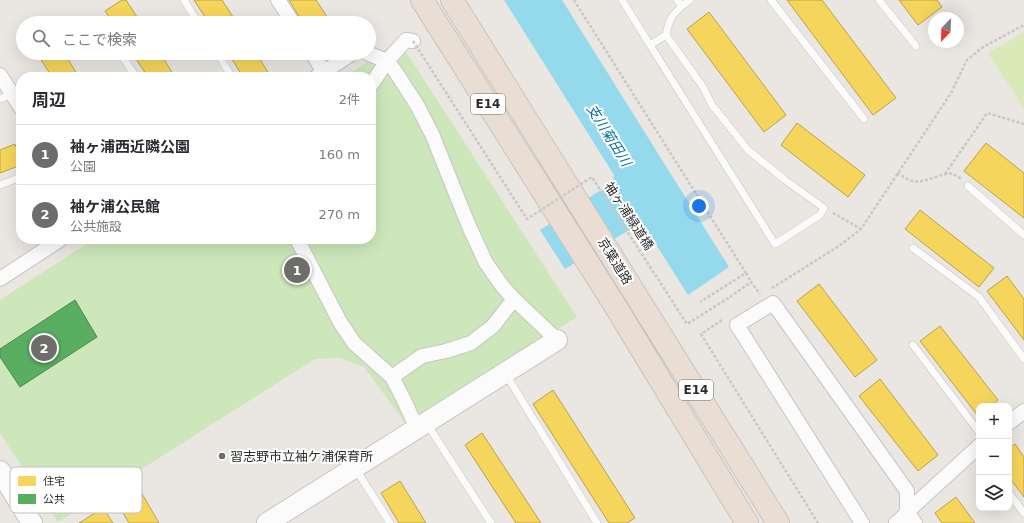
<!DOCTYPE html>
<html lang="ja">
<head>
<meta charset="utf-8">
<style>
	body { margin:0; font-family:"DejaVu Sans","Noto Sans JP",sans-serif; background:#f7f7f7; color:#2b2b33 }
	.controls { position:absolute; right:12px; bottom:12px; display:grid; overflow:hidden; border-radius:8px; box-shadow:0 4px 16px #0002 }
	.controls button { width:36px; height:36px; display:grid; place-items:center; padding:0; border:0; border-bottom:1px solid #e1e1e2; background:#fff; color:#2b2b33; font:20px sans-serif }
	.compass { position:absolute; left:928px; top:12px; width:36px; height:36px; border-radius:50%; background:#fff; box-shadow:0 4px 16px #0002; rotate:203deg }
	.you { position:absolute; left:699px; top:206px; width:14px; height:14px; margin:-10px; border:3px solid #fff; border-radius:50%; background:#1a73e8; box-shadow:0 0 0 6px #1a73e833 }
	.badge { display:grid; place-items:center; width:26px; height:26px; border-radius:50%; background:#6e6d6c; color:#fff; font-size:13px; font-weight:700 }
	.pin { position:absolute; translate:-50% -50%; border:2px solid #fff; box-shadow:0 1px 4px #0006 }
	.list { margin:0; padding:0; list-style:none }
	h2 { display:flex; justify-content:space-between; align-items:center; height:52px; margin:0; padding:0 16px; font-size:17px }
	h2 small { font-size:13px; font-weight:400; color:#7c7c81 }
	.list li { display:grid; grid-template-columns:26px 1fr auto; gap:12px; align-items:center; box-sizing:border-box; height:60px; padding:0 16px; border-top:1px solid #e1e1e2 }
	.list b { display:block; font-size:15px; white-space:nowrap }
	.list p { margin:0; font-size:13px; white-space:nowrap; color:#7c7c81 }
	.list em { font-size:13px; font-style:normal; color:#7c7c81 }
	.icon { flex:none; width:22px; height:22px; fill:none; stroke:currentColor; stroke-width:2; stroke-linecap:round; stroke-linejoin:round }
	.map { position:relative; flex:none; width:1024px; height:523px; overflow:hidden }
	.search { position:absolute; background:#fff; box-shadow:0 4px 16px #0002; left:16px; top:16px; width:360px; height:44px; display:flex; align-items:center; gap:10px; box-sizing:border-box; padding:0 14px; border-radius:22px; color:#7c7c81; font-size:15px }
	.panel { position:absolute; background:#fff; box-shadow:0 4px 16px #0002; left:16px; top:72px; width:360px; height:172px; border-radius:16px }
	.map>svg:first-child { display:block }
</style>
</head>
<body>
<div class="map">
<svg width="1024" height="523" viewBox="0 0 1024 523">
	<rect width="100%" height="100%" fill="#eae7e2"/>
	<!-- green -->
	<path fill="#cde6ba" d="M399,41L577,317L406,424L364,367L340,358L315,359L58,522L0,433V300L94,239H371V77H344Z"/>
	<!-- pitch -->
	<path fill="#d9eab8" d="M1024,32V108L988,53Z"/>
	<!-- water -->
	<path fill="#95d9ec" d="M504,0H562L729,267L688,295L645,227L639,224L565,269L540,230L613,182L614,175Z"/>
	<!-- homes -->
	<path fill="#f6d55c" stroke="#b9a24e" d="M122,0H126L141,23H113L105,11Z
		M194,0H222L237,23H209Z
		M289,0H316L331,23H303Z
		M787,0H822L896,98L873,115Z
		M899,0H937L942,7L918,25Z
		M709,12L786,115L764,132L687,29Z
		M41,53H64L79,77H52L38,55Z
		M132,53H160L175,77H148Z
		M228,53H256L271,77H243Z
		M797,123L865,175L848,197L781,145Z
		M986,143L1024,173V218L964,171Z
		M15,144L21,159V165L0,173V150Z
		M920,210L994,268L979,287L905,229Z
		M1007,276L1024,299V340L987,291Z
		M819,284L877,360L855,377L797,301Z
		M940,326L998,400L991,406H979L978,416L920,341Z
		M880,379L938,455L918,471L859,396Z
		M553,390L635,518L627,523H609L533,404Z
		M482,433L541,523H516L465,445Z
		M1015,444L1024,457V497L1009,477V449Z
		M400,481L426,523H399L381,493Z
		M137,485L159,523H129L114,498Z
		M956,497L975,523H942L935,513Z
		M103,508L113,523H79Z"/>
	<!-- public -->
	<path fill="#5aae61" stroke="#4c8751" d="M75,300L97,337L20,387L0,357V349Z"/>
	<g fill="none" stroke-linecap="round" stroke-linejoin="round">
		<!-- lane casing -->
		<g stroke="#c6c5c5" stroke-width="8">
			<path id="lane" d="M184,0L198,23
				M622,0L650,45
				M771,0L864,119
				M879,0L916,46
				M682,6L690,0
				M100,21L101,23
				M666,35L703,87L712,105L748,150L785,180L824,208L820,215L775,244L650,45L666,35C669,20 671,16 682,6L677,0
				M120,53L136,77
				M217,53L232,77
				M0,99L12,94
				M0,185L21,177
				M968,186L1024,235
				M913,248L979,297L1024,359
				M913,345L979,432
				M505,373L597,523
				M427,424L491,523
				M355,468L390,523
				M1009,493L1024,513"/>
		</g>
		<!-- street casing -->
		<g stroke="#c6c5c5" stroke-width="16">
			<path id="street" d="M278,0L293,23
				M312,53L324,72
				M367,53L387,61L395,71L417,105L432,134L468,224L486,263L503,287L514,299L557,340
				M0,75L21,108
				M316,77L353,53
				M371,85L387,61L406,40L413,41
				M297,239L340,322L354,343L392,377L403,398L417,429
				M0,279L61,239
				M392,377L422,356L446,351L471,343L493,326L514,299
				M1009,423L1024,411
				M862,523L737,325L773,303L907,491V512L915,523
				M896,523L901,519L907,512L979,446"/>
		</g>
		<!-- secondary casing -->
		<g stroke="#c6c5c5" stroke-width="22">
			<path id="secondary" d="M0,471L32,523
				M267,523L557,340"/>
		</g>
		<!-- highway casing -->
		<g stroke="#c6c4c2" stroke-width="24">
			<path id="highway" d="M422,0L614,304L747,523
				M452,0L778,523"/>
		</g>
		<!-- path -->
		<path stroke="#c8c8c7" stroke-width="2.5" stroke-dasharray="3 2" stroke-linecap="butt" d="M574,0L746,273L700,302
			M897,173C901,175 905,178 909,180C924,186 942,171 953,174C955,175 959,177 961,179
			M945,174L987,113L1024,124
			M833,213L861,229
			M746,273L751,282
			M772,288L839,246L861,229L951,93L967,60L983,47L1024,25
			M730,297L751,282L760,294
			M722,320L701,334L818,523"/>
		<!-- lane -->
		<use href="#lane" stroke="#fcfbfb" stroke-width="7"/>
		<!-- street -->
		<use href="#street" stroke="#fcfbfb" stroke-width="14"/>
		<!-- secondary -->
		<use href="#secondary" stroke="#fcfbfb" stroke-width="20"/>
		<!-- highway -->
		<use href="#highway" stroke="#eaded4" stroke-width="22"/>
		<!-- path-bridge -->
		<path stroke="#c8c8c7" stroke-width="2.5" stroke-dasharray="3 2" stroke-linecap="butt" d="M413,41L527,219L592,177L687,324L730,297"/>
	</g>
	<!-- markers -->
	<circle fill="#6e6d6c" stroke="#fff" stroke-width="1.5" cx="222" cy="456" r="4"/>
	<g text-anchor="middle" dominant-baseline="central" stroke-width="4" stroke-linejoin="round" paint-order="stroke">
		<!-- shield labels -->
		<g fill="#fff" stroke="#6b6b6b" stroke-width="1">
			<rect x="471" y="94" width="34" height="20" rx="3"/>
			<rect x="679" y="380" width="34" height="20" rx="3"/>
		</g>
		<g font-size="12" font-weight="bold" fill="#2c2c2c">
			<text x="488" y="104">E14</text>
			<text x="696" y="390">E14</text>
		</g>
		<!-- street labels -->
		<g font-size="13" fill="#2c2c2c" stroke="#fff">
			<text transform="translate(629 216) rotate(57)">袖ヶ浦緑道橋</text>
			<text transform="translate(615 261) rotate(58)">京葉道路</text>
		</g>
		<!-- poi labels -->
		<g font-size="13" fill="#2c2c2c" stroke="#fff" text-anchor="start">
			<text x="230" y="456">習志野市立袖ケ浦保育所</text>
		</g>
		<!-- water labels -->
		<g font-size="14" font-style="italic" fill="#0b73a2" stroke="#fff">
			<text transform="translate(609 135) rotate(58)">支川菊田川</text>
		</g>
	</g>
	<!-- legend -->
	<rect x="10" y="467" width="132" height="46" rx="6" fill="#fff" stroke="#c0c0c0" stroke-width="1"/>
	<rect x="18" y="476" width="18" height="10" fill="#f6d55c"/>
	<rect x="18" y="494" width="18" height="10" fill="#5aae61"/>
	<g font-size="11" fill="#2c2c2c">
		<text x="43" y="485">住宅</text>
		<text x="43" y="503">公共</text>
	</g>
</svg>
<div class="controls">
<button>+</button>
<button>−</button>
<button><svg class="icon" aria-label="layers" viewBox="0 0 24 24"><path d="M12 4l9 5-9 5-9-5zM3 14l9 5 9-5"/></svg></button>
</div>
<svg class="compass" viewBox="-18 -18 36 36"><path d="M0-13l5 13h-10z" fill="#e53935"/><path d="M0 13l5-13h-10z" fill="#7c7c81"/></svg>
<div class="you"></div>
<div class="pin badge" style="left:297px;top:270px">1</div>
<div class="pin badge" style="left:44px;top:348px">2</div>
<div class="search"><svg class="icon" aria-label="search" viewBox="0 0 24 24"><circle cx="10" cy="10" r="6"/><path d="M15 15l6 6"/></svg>ここで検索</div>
<section class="panel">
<h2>周辺<small>2件</small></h2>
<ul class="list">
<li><span class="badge">1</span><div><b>袖ヶ浦西近隣公園</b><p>公園</p></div><em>160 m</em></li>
<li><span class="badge">2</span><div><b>袖ケ浦公民館</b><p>公共施設</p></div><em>270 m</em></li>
</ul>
</section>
</div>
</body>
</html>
